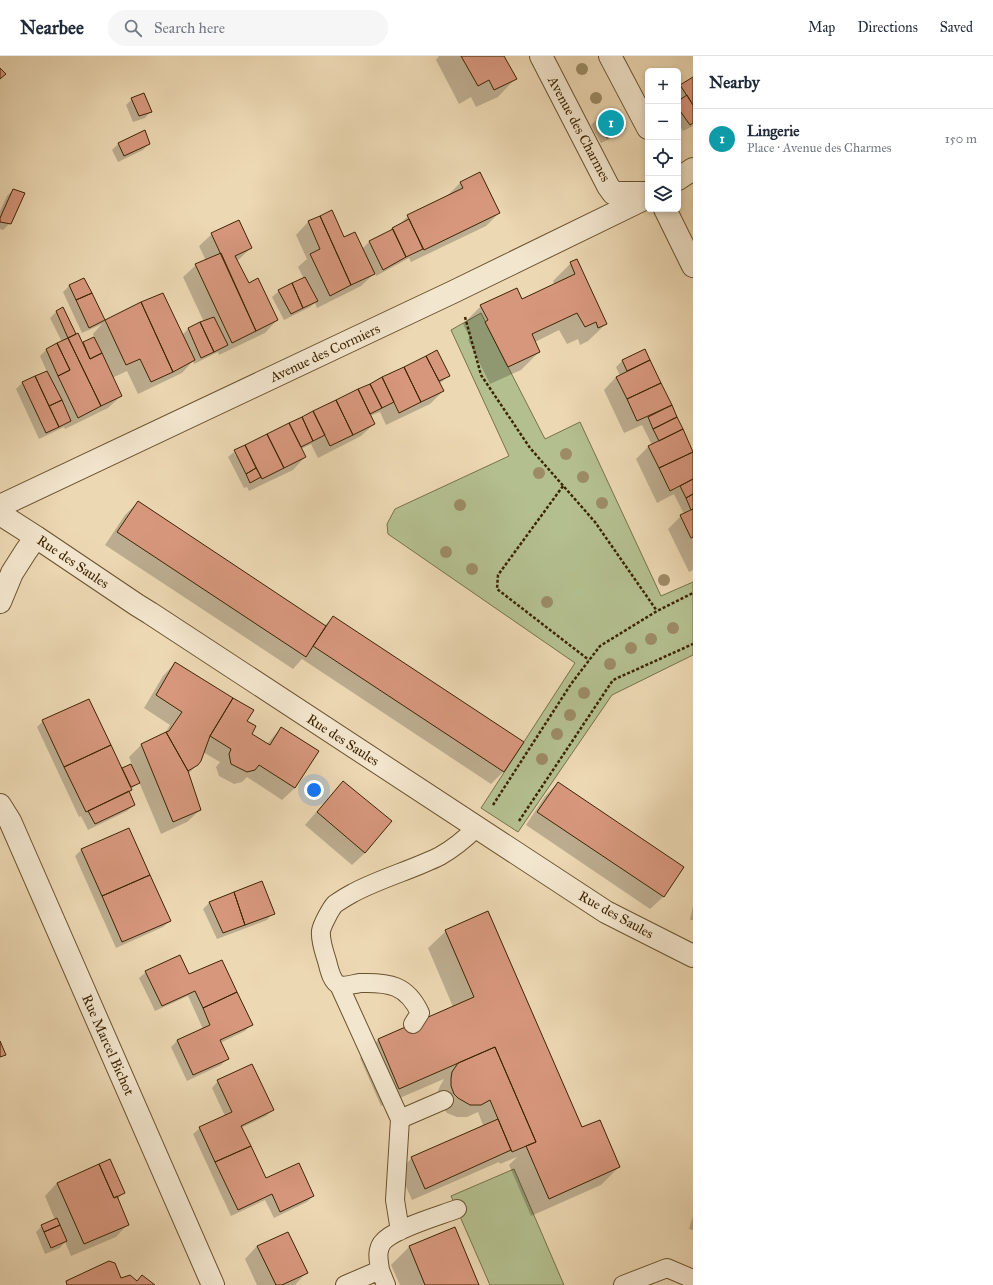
<!DOCTYPE html>
<html lang="en">
<head>
<meta charset="utf-8">
<style>
	body { margin:0; font-family:"IM FELL Great Primer",serif; background:#f6f6f7; color:#1f2937 }
	.controls { position:absolute; right:12px; top:12px; display:grid; overflow:hidden; border-radius:6px; box-shadow:0 2px 6px #0003 }
	.controls button { width:36px; height:36px; display:grid; place-items:center; padding:0; border:0; border-bottom:1px solid #e0e1e3; background:#fff; color:#1f2937; font:20px sans-serif }
	.you { position:absolute; left:314px; top:734px; width:14px; height:14px; margin:-10px; border:3px solid #fff; border-radius:50%; background:#1a73e8; box-shadow:0 0 0 6px #1a73e833 }
	.badge { display:grid; place-items:center; width:26px; height:26px; border-radius:50%; background:#0f766e; color:#fff; font-size:13px; font-weight:700 }
	.pin { position:absolute; translate:-50% -50%; border:2px solid #fff; box-shadow:0 1px 4px #0006 }
	.list { margin:0; padding:0; list-style:none }
	h2 { display:flex; justify-content:space-between; align-items:center; height:52px; margin:0; padding:0 16px; font-size:17px }
	h2 small { font-size:13px; font-weight:400; color:#747a83 }
	.list li { display:grid; grid-template-columns:26px 1fr auto; gap:12px; align-items:center; box-sizing:border-box; height:60px; padding:0 16px; border-top:1px solid #e0e1e3 }
	.list b { display:block; font-size:15px; white-space:nowrap }
	.list p { margin:0; font-size:13px; white-space:nowrap; color:#747a83 }
	.list em { font-size:13px; font-style:normal; color:#747a83 }
	.icon { flex:none; width:22px; height:22px; fill:none; stroke:currentColor; stroke-width:2; stroke-linecap:round; stroke-linejoin:round }
	.map { position:relative; flex:none; width:693px; height:1229px; overflow:hidden }
	header { display:flex; align-items:center; gap:24px; box-sizing:border-box; height:56px; padding:0 20px; background:#fff; border-bottom:1px solid #e0e1e3 }
	header strong { font-size:19px }
	nav { display:flex; gap:22px; margin-inline-start:auto; font-size:14px }
	.search { width:280px; height:36px; background:#f6f6f7; display:flex; align-items:center; gap:10px; box-sizing:border-box; padding:0 14px; border-radius:22px; color:#747a83; font-size:15px }
	main { display:flex }
	aside { flex:1; background:#fff }
	.map>svg:first-child { display:block }
</style>
</head>
<body>
<header>
<strong>Nearbee</strong>
<div class="search"><svg class="icon" aria-label="search" viewBox="0 0 24 24"><circle cx="10" cy="10" r="6"/><path d="M15 15l6 6"/></svg>Search here</div>
<nav><a>Map</a><a>Directions</a><a>Saved</a></nav>
</header>
<main>
<div class="map">
<svg width="693" height="1229" viewBox="0 0 693 1229">
	<rect width="100%" height="100%" fill="#ecd8b3"/>
	<filter id="stains"><feTurbulence type="fractalNoise" baseFrequency=".005" numOctaves="4"/><feColorMatrix values="0 0 0 0 .2 0 0 0 0 .09 0 0 0 0 .02 0 0 0 .5 -.17"/></filter>
	<radialGradient id="worn" r=".72"><stop offset=".6" stop-color="#630" stop-opacity="0"/><stop offset="1" stop-color="#630" stop-opacity=".3"/></radialGradient>
	<!-- green -->
	<path fill="#b4bf8f" stroke="#787248" d="M481,257L508,311L545,383L580,366L661,540L693,526V599L612,639L518,776L481,752L575,607L388,478L387,468L395,453L509,400L451,274Z
		M514,1113L564,1229H490L451,1140Z"/>
	<!-- shadow -->
	<path fill="#0003" d="M439,0H503L515,23L498,41L476,51L471,41L459,48L436,4Z
		M693,22V70L683,75L678,67V33Z
		M132,43L151,55L145,62L133,66L126,49Z
		M614,54L624,72L618,79L601,87L591,69L597,63Z
		M118,88H149L143,94L118,106L112,94Z
		M461,126L499,157L486,170L411,206L409,202L376,220L375,217L361,230L317,252L315,247L310,251L284,264L272,241L279,235L304,223L298,211L307,203L296,179L308,166L362,193L369,186L389,176L397,171L408,160L449,140L448,139Z
		M13,134L10,167L3,174L0,173V155L7,140Z
		M212,178L251,192L237,205L248,228L277,264L265,277L219,299L218,296L194,308L193,305L182,317L138,338L127,315L112,322L121,340L108,352L65,373L64,371L39,383L16,333L22,327L47,316L40,300L46,294L62,286L50,262L56,256L63,253L75,279L82,288L95,282L93,278L102,268L82,277L63,236L69,230L84,223L104,265L141,247L182,279L188,273L204,266L183,221L196,209L206,205L199,190Z
		M571,207L606,268L588,285L580,289L578,283L567,288L559,274L535,286L539,296L521,314L490,328L468,284L470,282L463,268L481,250L521,244L554,228L553,225Z
		M437,295L449,320L439,328L443,335L430,348L386,369L380,356L370,360L374,368L361,380L318,402L311,388L301,393L305,401L293,414L249,435L247,431L244,432L228,401L234,396L236,400L237,398L235,395Z
		M644,295L693,396V514L689,516L668,473L681,460L684,458L674,438L657,447L636,403L649,390L652,389L642,369L624,377L604,334L616,321L620,320L616,311L622,305Z
		M138,446L324,570L333,561L522,687L503,716L491,728L302,603L293,613L105,489L125,459Z
		M175,607L246,666L251,678L267,688L281,672L318,696L295,732L282,744L247,721L242,726L234,728L219,720L216,711L220,706L203,696L197,709L188,718L200,754L187,766L161,778L139,726L128,736L134,749L127,755L88,774L81,760L79,761L37,671L43,665L121,714L132,709L129,701L141,689L164,679L170,669L144,652L163,620Z
		M343,727L365,797L352,809L305,769L331,739Z
		M558,727L683,812L663,841L650,853L526,769L545,740Z
		M82,793L170,865L163,871L116,892L75,800Z
		M209,847L273,857L267,864L217,883L203,853Z
		M693,850V864H690Z
		M446,875L582,1073L619,1111L601,1129L531,1160L509,1109L517,1101L500,1108L499,1106L412,1144L399,1115L412,1102L483,1069L478,1056L467,1061H457L447,1057L442,1051L439,1043L438,1035L440,1030L444,1023L381,1050L360,1002L378,984L453,951L428,892Z
		M146,916L189,920L252,968L245,975L220,987L227,1003L221,1009L187,1025L171,991L177,985L203,973L188,940L155,955L139,922Z
		M218,1025L272,1054L266,1060L241,1072L266,1124L313,1140L307,1146L274,1162L265,1144L231,1160L193,1078L200,1072L225,1060L212,1032Z
		M57,1127L124,1136L118,1143L128,1168L116,1181L71,1200L65,1186L60,1192L45,1198L36,1176L42,1170L55,1164L45,1140Z
		M693,1160V1174L689,1173Z
		M455,1172L478,1229H400L391,1209L409,1191Z
		M257,1190L306,1217L295,1229H257L245,1203Z"/>
	<!-- building -->
	<path fill="#d7977d" stroke="#3d2502" d="M461,0H504L517,23L494,34L489,24L478,30Z
		M0,12L6,18L0,23Z
		M693,21V49L680,29Z
		M144,37L152,56L139,60L131,42Z
		M687,39L693,49V67L690,69L678,52V45Z
		M615,53L625,73L607,82L597,62Z
		M145,74L150,88L124,100L118,87Z
		M480,116L500,157L424,194L407,159L463,132L460,126Z
		M13,133L25,137L11,168L0,166V162Z
		M332,154L344,181L355,176L375,218L351,229L320,160Z
		M320,160L351,229L330,240L310,198L320,193L308,165Z
		M409,163L423,193L406,201L392,172Z
		M239,164L252,192L235,200L249,227L258,222L278,264L256,275L211,177Z
		M393,173L406,201L383,214L369,185Z
		M221,197L256,275L232,287L195,208Z
		M577,203L607,268L598,272L596,266L585,271L577,257L532,278L540,296L508,311L485,266L488,264L480,249L517,232L522,243L575,218L570,206Z
		M305,221L318,245L303,252L292,227Z
		M84,222L92,237L76,244L69,229Z
		M292,227L303,252L291,258L278,234Z
		M92,237L105,264L89,272L76,244Z
		M163,237L195,304L173,316L141,246Z
		M141,246L173,316L151,326L140,303L126,309L105,264Z
		M63,251L76,278L68,282L56,255Z
		M214,261L228,289L214,296L200,266Z
		M200,266L214,296L201,302L188,272Z
		M78,277L90,303L102,297L122,340L101,350L68,282Z
		M94,281L102,297L90,303L83,286Z
		M68,282L101,350L78,362L58,320L70,314L57,287Z
		M57,287L70,314L58,320L46,293Z
		M645,293L650,304L627,315L622,304Z
		M437,294L450,320L439,325L426,300Z
		M426,300L444,335L421,346L404,311Z
		M650,304L661,327L627,343L616,321Z
		M404,311L421,346L399,357L382,321Z
		M47,315L62,344L49,350L35,320Z
		M35,320L59,371L46,377L22,326Z
		M382,321L394,346L382,352L370,328Z
		M661,327L672,349L637,365L627,343Z
		M370,328L382,352L370,358L358,333Z
		M358,333L375,368L353,379L336,344Z
		M62,344L71,365L59,371L49,350Z
		M336,344L353,379L330,390L313,355Z
		M672,349L677,361L653,373L648,361Z
		M313,355L325,379L313,385L302,361Z
		M302,361L313,385L301,391L289,367Z
		M677,361L683,373L659,385L653,373Z
		M289,367L306,401L284,412L267,378Z
		M683,373L693,396L659,412L648,390Z
		M267,378L284,412L262,423L245,389Z
		M245,389L256,412L246,418L234,394Z
		M693,396V423L670,435L659,412Z
		M256,412L261,421L250,427L246,418Z
		M693,423V438L686,442L680,430Z
		M693,438V453L691,454L686,442Z
		M138,445L326,570L306,601L117,476Z
		M693,453V481L691,482L680,459Z
		M333,560L524,686L504,716L313,590Z
		M175,606L233,642L210,680L201,705L198,709L188,715L166,676L169,675L182,656L156,639Z
		M233,642L254,654L247,665L256,670L252,678L270,689L281,671L319,695L295,732L259,709L255,714L247,716L231,708L229,698L231,693L210,680Z
		M89,643L111,689L64,711L42,664Z
		M166,676L188,715L201,754L173,766L141,688Z
		M111,689L132,734L86,756L64,711Z
		M131,708L140,727L131,731L122,712Z
		M343,725L392,765L365,797L317,756Z
		M558,726L684,811L664,841L537,756Z
		M129,735L135,749L95,768L88,755Z
		M129,772L150,819L102,840L81,793Z
		M150,819L171,865L122,886L102,840Z
		M262,825L275,858L245,869L234,836Z
		M234,836L245,869L223,877L209,846Z
		M488,855L582,1071L600,1064L620,1111L549,1143L526,1090L536,1086L495,991L399,1033L378,983L474,941L445,874Z
		M180,899L189,918L222,904L237,936L203,952L195,935L162,950L145,915Z
		M237,936L253,969L220,984L229,1003L193,1019L177,984L210,969L203,952Z
		M0,985L6,999L0,1001Z
		M495,991L536,1086L512,1096L490,1044L481,1049H470L458,1042L454,1038L451,1030V1022L452,1016L458,1007Z
		M252,1008L274,1054L241,1070L251,1090L215,1106L199,1071L232,1056L217,1024Z
		M498,1063L511,1094L425,1133L411,1101Z
		M251,1090L266,1122L299,1107L314,1140L280,1156L272,1138L238,1154L215,1106Z
		M110,1103L125,1137L114,1142L99,1108Z
		M99,1108L114,1142L117,1140L129,1169L84,1188L57,1127Z
		M57,1162L60,1169L44,1176L41,1169Z
		M60,1169L67,1185L51,1192L44,1176Z
		M455,1171L479,1229H425L409,1190Z
		M288,1176L308,1217L282,1229H276L257,1190Z
		M109,1205L115,1207L121,1222L130,1219L137,1225L142,1219L155,1229H67L66,1225Z"/>
	<g fill="none" stroke-linecap="round" stroke-linejoin="round">
		<!-- lane casing -->
		<g stroke="#69522e" stroke-width="20">
			<path id="lane" d="M339,929L400,1063L395,1144L400,1175
				M413,968L420,957C407,929 389,926 360,927C353,928 345,931 339,929C331,925 329,912 327,905C324,895 320,885 321,875C322,869 331,852 335,848C341,844 347,840 353,837C381,822 412,814 440,800C454,792 465,783 476,772
				M400,1063L444,1044
				M380,1214C379,1205 376,1196 382,1187C392,1173 439,1160 457,1153
				M345,1229L380,1214L386,1229
				M623,1229L667,1212L693,1223"/>
		</g>
		<!-- street casing -->
		<g stroke="#69522e" stroke-width="24">
			<path id="street" d="M541,0L608,130L613,137H648
				M610,0L648,72
				M678,123L693,113
				M665,153L693,210
				M0,450L453,236L648,141
				M0,458L36,481L137,549L150,557L606,856L693,900
				M0,546L12,517L26,495L36,481
				M0,749L10,765L213,1229"/>
		</g>
		<!-- path -->
		<path stroke="#3d2502" stroke-width="2.5" stroke-dasharray="3 2" stroke-linecap="butt" d="M465,261L481,319L530,392L595,466L657,555
			M563,430L498,519L497,533L589,604
			M493,749L571,628L600,590L657,555L693,537
			M519,765L613,624L693,588"/>
		<!-- lane -->
		<use href="#lane" stroke="#f3e6ce" stroke-width="18"/>
		<!-- street -->
		<use href="#street" stroke="#f3e6ce" stroke-width="22"/>
	</g>
	<!-- trees -->
	<g fill="#9c8b65">
		<circle cx="582" cy="13" r="6"/>
		<circle cx="596" cy="42" r="6"/>
		<circle cx="566" cy="398" r="6"/>
		<circle cx="539" cy="417" r="6"/>
		<circle cx="583" cy="421" r="6"/>
		<circle cx="602" cy="447" r="6"/>
		<circle cx="460" cy="449" r="6"/>
		<circle cx="446" cy="496" r="6"/>
		<circle cx="472" cy="513" r="6"/>
		<circle cx="664" cy="524" r="6"/>
		<circle cx="547" cy="546" r="6"/>
		<circle cx="673" cy="572" r="6"/>
		<circle cx="651" cy="583" r="6"/>
		<circle cx="631" cy="592" r="6"/>
		<circle cx="610" cy="608" r="6"/>
		<circle cx="584" cy="637" r="6"/>
		<circle cx="570" cy="659" r="6"/>
		<circle cx="557" cy="678" r="6"/>
		<circle cx="542" cy="703" r="6"/>
	</g>
	<g text-anchor="middle" dominant-baseline="central" stroke-width="3.5" stroke-linejoin="round" paint-order="stroke">
		<!-- street labels -->
		<g font-size="14" fill="#3d2502" stroke="#f3e6ce">
			<text transform="translate(579 73) rotate(62)">Avenue des Charmes</text>
			<text transform="translate(325 297) rotate(-25)">Avenue des Cormiers</text>
			<text transform="translate(73 506) rotate(34)">Rue des Saules</text>
			<text transform="translate(343 684) rotate(33)">Rue des Saules</text>
			<text transform="translate(616 859) rotate(29)">Rue des Saules</text>
			<text transform="translate(108 989) rotate(66)">Rue Marcel Bichot</text>
		</g>
	</g>
	<rect width="100%" height="100%" filter="url(#stains)"/>
	<rect width="100%" height="100%" fill="url(#worn)"/>
</svg>
<div class="controls">
<button>+</button>
<button>−</button>
<button><svg class="icon" aria-label="locate" viewBox="0 0 24 24"><circle cx="12" cy="12" r="6"/><path d="M12 2v4M12 18v4M2 12h4M18 12h4"/></svg></button>
<button><svg class="icon" aria-label="layers" viewBox="0 0 24 24"><path d="M12 4l9 5-9 5-9-5zM3 14l9 5 9-5"/></svg></button>
</div>
<div class="you"></div>
<div class="pin badge" style="left:611px;top:67px;background:#0f9aa8">1</div>
</div>
<aside>
<h2>Nearby<small></small></h2>
<ul class="list">
<li><span class="badge" style="background:#0f9aa8">1</span><div><b>Lingerie</b><p>Place · Avenue des Charmes</p></div><em>150 m</em></li>
</ul>
</aside>
</main>
</body>
</html>
